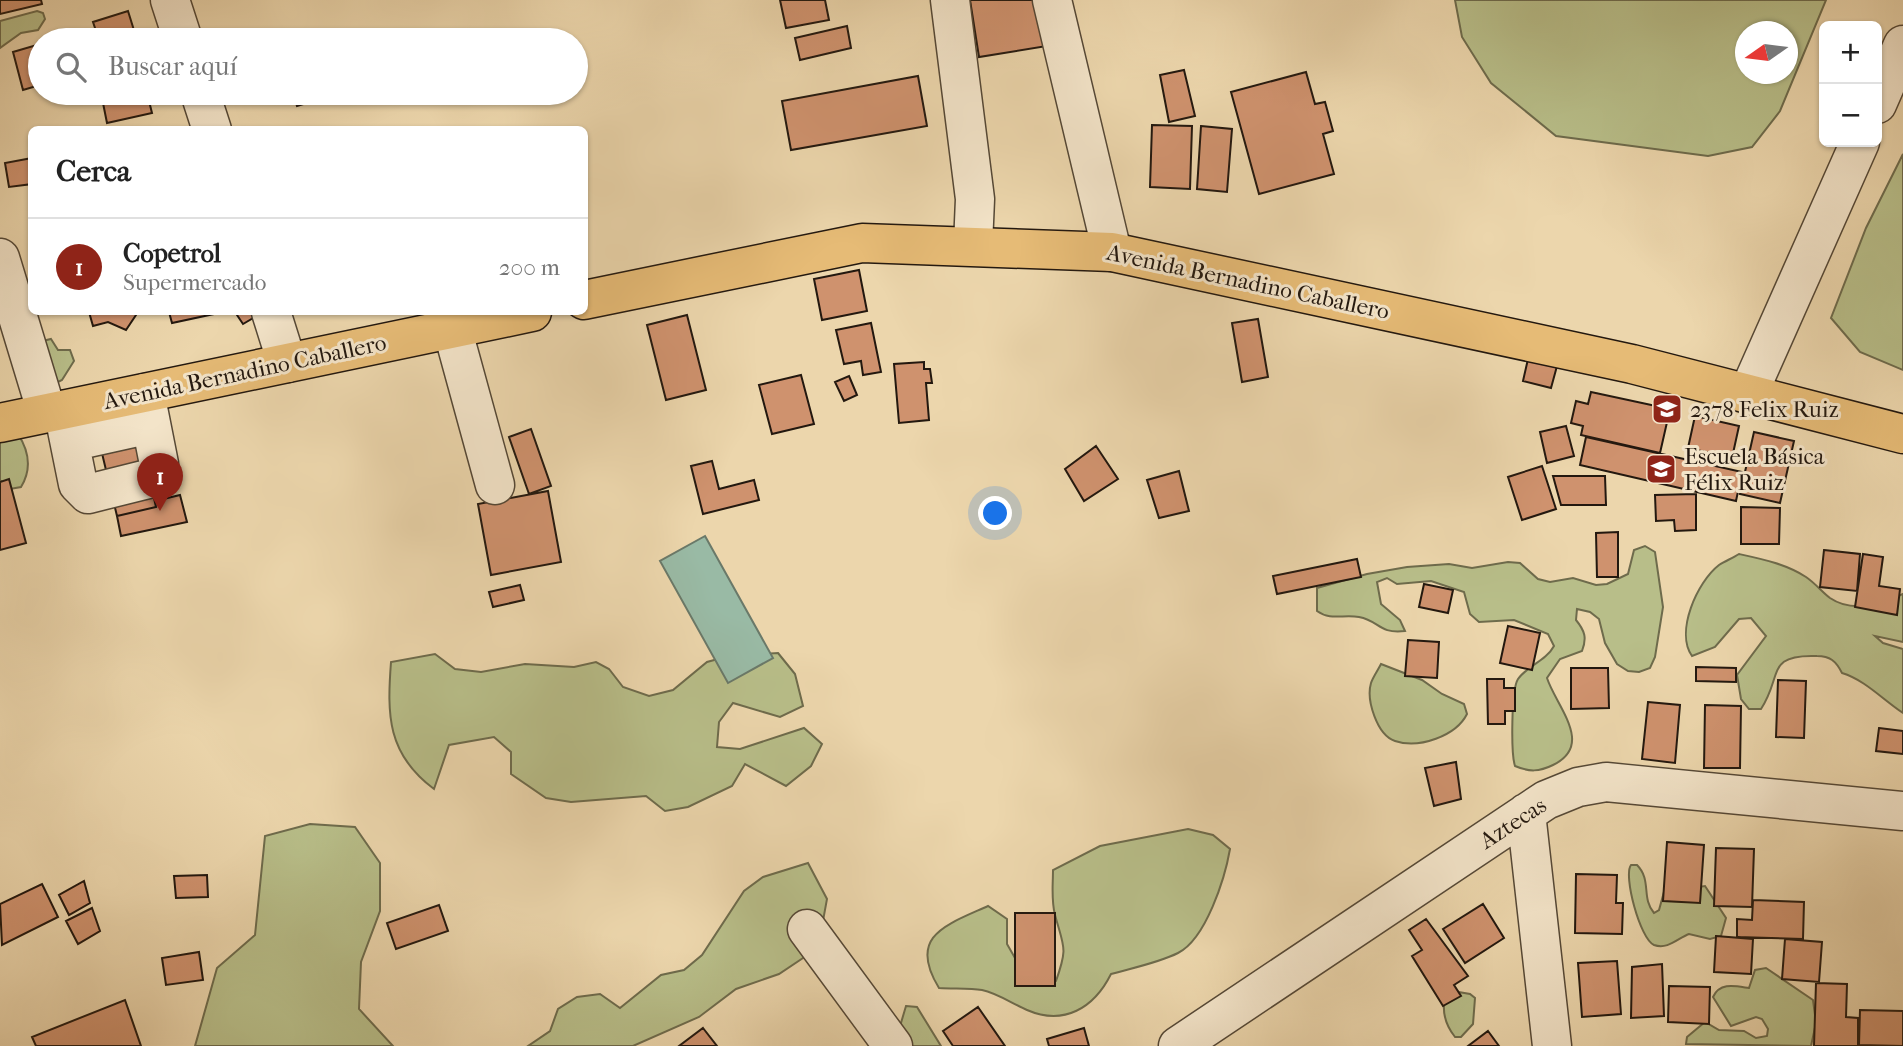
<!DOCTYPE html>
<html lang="es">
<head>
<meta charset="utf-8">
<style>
	body { margin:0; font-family:"IM FELL French Canon",serif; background:#f6f6f6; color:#222 }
	.controls { position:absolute; right:21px; top:21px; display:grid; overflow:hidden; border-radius:10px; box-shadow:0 2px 5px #0004 }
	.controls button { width:63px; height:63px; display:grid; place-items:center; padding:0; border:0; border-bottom:2px solid #e0e0e0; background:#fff; color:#222; font:35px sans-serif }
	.compass { position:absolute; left:1735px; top:21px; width:63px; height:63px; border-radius:50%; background:#fff; box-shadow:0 2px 5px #0004; rotate:256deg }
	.you { position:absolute; left:996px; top:514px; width:24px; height:24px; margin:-18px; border:5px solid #fff; border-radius:50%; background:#1a73e8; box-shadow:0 0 0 10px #1a73e833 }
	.badge { display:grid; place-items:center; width:46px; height:46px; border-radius:50%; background:#8f2418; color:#fff; font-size:23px; font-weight:700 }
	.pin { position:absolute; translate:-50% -58px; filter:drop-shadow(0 2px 4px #0008) }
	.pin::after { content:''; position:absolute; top:37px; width:24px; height:21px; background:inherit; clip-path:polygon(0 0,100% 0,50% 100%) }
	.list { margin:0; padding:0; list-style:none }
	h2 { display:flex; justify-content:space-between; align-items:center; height:91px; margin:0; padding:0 28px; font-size:30px }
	h2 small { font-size:23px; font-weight:400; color:#767676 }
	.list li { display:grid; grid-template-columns:46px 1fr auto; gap:21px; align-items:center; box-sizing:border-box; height:98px; padding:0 28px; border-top:2px solid #e0e0e0 }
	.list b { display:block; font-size:26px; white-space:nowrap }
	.list p { margin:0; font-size:23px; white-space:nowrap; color:#767676 }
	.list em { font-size:23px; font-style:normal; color:#767676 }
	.icon { flex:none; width:38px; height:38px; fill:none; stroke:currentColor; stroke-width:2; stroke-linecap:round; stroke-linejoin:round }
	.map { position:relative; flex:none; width:1903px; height:1046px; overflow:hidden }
	.search { position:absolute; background:#fff; box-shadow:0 2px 5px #0004; left:28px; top:28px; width:560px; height:77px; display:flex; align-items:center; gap:18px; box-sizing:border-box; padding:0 24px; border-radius:38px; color:#767676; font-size:26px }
	.panel { position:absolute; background:#fff; box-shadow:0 2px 5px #0004; left:28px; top:126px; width:560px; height:189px; border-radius:10px }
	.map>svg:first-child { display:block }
</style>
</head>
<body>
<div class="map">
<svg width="1903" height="1046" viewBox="0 0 1903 1046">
	<rect width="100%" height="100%" fill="#ecd6ac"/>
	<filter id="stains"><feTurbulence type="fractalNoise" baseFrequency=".00286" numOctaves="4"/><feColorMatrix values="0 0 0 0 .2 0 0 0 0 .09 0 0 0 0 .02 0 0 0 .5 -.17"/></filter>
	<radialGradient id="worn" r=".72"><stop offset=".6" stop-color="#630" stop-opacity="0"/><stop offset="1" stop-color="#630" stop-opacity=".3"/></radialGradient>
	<!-- green -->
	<path fill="#b8be89" stroke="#6e6b4c" stroke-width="2" fill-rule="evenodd" d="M1455,0H1826L1780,111L1752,147L1708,156L1556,136L1491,83L1462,37ZM1745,32H1787V74H1745Z
		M37,11L43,13L45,19L38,30L21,33L0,48V21Z
		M1903,154V370L1860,352L1831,318L1866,228Z
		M51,339L58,350H70L74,361L62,380L52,385L38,342Z
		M18,434C29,451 32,469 21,487L10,489L0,480V439Z
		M1645,546L1655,552L1663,607L1655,657L1650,668L1639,672L1628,671L1617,664L1605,643L1599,619L1590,612L1577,609L1576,620C1585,631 1587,638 1582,651L1560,659L1547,678C1556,706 1595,745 1553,765C1539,772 1529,772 1515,766C1511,754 1511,690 1518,679C1527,666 1546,661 1554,646L1548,634L1514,620L1479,622L1470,614L1464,592L1431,581L1397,584L1387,578L1377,582L1381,604L1400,620L1405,631C1378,634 1380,621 1359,617C1343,614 1331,621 1317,611V588L1367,574L1407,567L1449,564L1472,568L1508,562L1520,563L1538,579L1550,582L1573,578L1596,585L1607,584L1628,574L1634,550Z
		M1739,554C1762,559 1786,564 1806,577C1815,583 1822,592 1830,598C1852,613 1882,604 1903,594V642L1875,636L1883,643L1903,649V713C1882,699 1865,680 1842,673C1836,661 1830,656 1817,656C1765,654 1783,676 1761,709H1749L1741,699L1737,675L1766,636L1751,618L1739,619L1715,647L1692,656C1675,632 1697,582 1719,565C1725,561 1733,558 1739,554Z
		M778,653L795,674L803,706L780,717L733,703L719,722L717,747L740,749L804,728L822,744L811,766L786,786L745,764L732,786L688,807L665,811L646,796L571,802L546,798L511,774V752L494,737L449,745L434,789C387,754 387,715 391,662L435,654L455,669L481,672L525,664L574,667L596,662L609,669L623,687L649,696L673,690L707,662L729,656Z
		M1381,664L1422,680L1442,694L1464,704L1467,714C1456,736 1419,749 1395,741C1377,735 1366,700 1371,683C1373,677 1378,670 1381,664Z
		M310,824L355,827L380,863V911L361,962L359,1009L393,1046H195L217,968L255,935L265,836Z
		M1188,829L1213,835L1230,849C1225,878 1206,939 1178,953C1158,963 1132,968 1111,974C1094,1008 1064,1026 1027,1010C1013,1004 997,993 982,990C969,988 953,989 939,988C907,936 946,925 988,906L1007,919V944L1031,986L1056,981C1068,947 1064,948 1055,915C1051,900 1053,885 1053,870L1100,846Z
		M808,863L827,899L818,948L779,974L736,989L699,1017L633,1046H528L550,1031L558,1009L577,997L600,994L620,1008L661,975L684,970L702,955L744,891L763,877Z
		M1631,865H1637C1652,880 1641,898 1654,913L1659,910L1664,892L1705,886L1726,918L1721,936L1710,939L1689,934C1678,938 1668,950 1654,945C1640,939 1623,875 1631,865Z
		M1766,968L1813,1000L1816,1023L1811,1046L1686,1044L1687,1037L1705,1022L1719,1030L1744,1031L1756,1038L1767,1036L1768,1029L1762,1019L1756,1017L1731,1026L1713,997C1720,982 1735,986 1749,988L1755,970Z
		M1447,990L1470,994L1475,998L1473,1024L1461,1037H1455C1443,1022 1441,1007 1447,990Z
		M906,1006L917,1007L941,1046H901L898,1033Z"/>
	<!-- water -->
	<path fill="#99baa5" stroke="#6a7969" stroke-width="2" d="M705,536L773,658L728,683L660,561Z"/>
	<!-- building -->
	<path fill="#cf926e" stroke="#23180f" stroke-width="2" d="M0,0H41L42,4L0,14Z
		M780,0H825L829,20L786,28Z
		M970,0H1039L1047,46L979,57Z
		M128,11L137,40H99L93,22Z
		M847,26L851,48L800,60L795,38Z
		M40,44V85L23,90L13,52Z
		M1184,70L1195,116L1169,122L1160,75Z
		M1306,72L1315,104L1325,102L1333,131L1323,134L1334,174L1259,194L1231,92Z
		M918,76L927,126L791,150L782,101Z
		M101,93H147L152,113L107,123Z
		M293,93H340L297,106Z
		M1152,125L1192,126L1190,189L1150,187Z
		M1201,126L1232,129L1227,192L1197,189Z
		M32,158V184L9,187L5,163Z
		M859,270L867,311L822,320L814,279Z
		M89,312H138L126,330L108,322L93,326Z
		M169,312H213L214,314L172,323Z
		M235,312H258L260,314L243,324Z
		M687,315L706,390L666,400L647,325Z
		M1258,319L1268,377L1242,382L1232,323Z
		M871,323L881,372L863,375L861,361L844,364L836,330Z
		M1528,359L1557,366L1551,388L1523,381Z
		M924,362V369H930L932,383H926L929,420L899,423L894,364Z
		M801,375L814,424L772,434L759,385Z
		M849,376L857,395L844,401L835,382Z
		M1591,392L1670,409L1660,453L1581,435L1583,426L1571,423L1576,401L1588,404Z
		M135,414L156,507L117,516L95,424Z
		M1695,416L1739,426L1732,458L1688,448Z
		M1566,426L1574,456L1547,463L1540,432Z
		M531,429L551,486L529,494L509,437Z
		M1754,432L1794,441L1780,503L1740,494Z
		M1586,437L1742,472L1736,501L1580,465Z
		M1096,446L1118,479L1084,501L1065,469Z
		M712,461L719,489L754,480L759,500L703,514L691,466Z
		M1542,466L1556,509L1522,520L1508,477Z
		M1179,471L1189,511L1159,518L1147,480Z
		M1553,476H1605L1606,505H1561Z
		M9,479L26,543L0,550V482Z
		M548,491L561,562L491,575L478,504Z
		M1696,494V530L1675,531L1674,520L1656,521L1655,495Z
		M180,495L187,522L121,536L117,516L156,507L155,501Z
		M1741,507L1780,508L1779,544H1741Z
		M1618,532V577H1597L1596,533Z
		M1824,550L1860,554L1857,591L1820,587Z
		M1863,554L1883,557L1879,586L1900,589L1897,615L1855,607Z
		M1357,559L1361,577L1277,594L1273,576Z
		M1424,584L1453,590L1448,613L1419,607Z
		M520,585L524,600L493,607L489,592Z
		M1508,626L1540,633L1532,670L1500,663Z
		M1408,640L1439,642L1437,678L1405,676Z
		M1696,667L1736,668V682L1696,681Z
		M1571,668H1608L1609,708L1571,709Z
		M1487,679H1504V688H1515V711H1505V724H1488Z
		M1778,680L1806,681L1804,738L1776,737Z
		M1648,702L1680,705L1675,763L1642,759Z
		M1705,705L1741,706L1740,768H1704Z
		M1879,728L1903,731V754L1876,751Z
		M1456,762L1461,799L1434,806L1425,768Z
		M1667,842L1704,845L1700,903L1663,901Z
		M1716,848L1754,849L1752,907L1714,906Z
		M1576,874L1617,875L1616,903H1623L1622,934L1575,933Z
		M207,875L208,897L176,898L174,876Z
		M84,881L90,903L69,915L59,895Z
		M42,884L58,917L2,945L0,904Z
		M1753,900L1804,902L1803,939L1737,937V919L1752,920Z
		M1483,904L1504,938L1465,963L1443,929Z
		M439,905L448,931L396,949L387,923Z
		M92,908L100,931L78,944L66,921Z
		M1015,913H1055V986H1015Z
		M1426,919L1468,976L1454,985L1461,996L1443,1006L1412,956L1422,950L1409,930Z
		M1716,936L1753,939L1751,974L1714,972Z
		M1785,939L1822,942L1819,982L1782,979Z
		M199,952L203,980L166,985L162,958Z
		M1617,961L1621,1014L1582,1017L1578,963Z
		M1662,964L1664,1016L1631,1018L1632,967Z
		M1816,983L1847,984L1846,1017L1858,1018V1046H1814Z
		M1669,986L1710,987L1709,1024L1668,1022Z
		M125,1000L141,1046H36L32,1037Z
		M978,1007L1005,1046H953L943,1031Z
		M1860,1010L1903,1011V1046L1859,1045Z
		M703,1028L717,1046H679Z
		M1084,1028L1089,1046H1049L1047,1039Z
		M1488,1031L1499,1046H1468Z"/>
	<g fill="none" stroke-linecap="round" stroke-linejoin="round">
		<!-- minor casing -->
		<g stroke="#554836" stroke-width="41">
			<path id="minor" d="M170,0L183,40
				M950,0L975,199L973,245
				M1052,0L1112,252
				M200,93L212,130
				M1877,104L1903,45
				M0,258L47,413
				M271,312L287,363
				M452,328L495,485
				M1748,394L1860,142
				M63,410L78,484L88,494L156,477L159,464L145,393
				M70,442L151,424
				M1526,813L1552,1046
				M807,929L893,1046
				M1178,1046L1546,800L1578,787L1606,782L1903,811"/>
		</g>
		<!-- major casing -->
		<g stroke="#23180f" stroke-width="41">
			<path id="major" d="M584,300L862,243L1112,252L1632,364L1903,434
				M0,423L532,312"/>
		</g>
		<!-- minor -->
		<use href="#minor" stroke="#f3e4c9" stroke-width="38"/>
		<!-- major -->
		<use href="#major" stroke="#e6bb76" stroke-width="38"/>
	</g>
	<!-- icons -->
	<defs>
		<g id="school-square" transform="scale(1.575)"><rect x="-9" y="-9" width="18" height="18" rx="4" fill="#8f2418" stroke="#f3e4c9"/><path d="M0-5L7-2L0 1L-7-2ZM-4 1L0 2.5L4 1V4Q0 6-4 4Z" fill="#fff"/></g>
	</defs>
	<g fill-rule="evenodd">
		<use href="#school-square" x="1667" y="409"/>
		<use href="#school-square" x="1661" y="469"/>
	</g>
	<g text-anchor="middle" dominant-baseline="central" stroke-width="6" stroke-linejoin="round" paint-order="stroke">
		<!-- street labels -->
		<g font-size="23" fill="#23180f" stroke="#f3e4c9">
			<text transform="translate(1248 282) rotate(12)">Avenida Bernadino Caballero</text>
			<text transform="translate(245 372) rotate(-12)">Avenida Bernadino Caballero</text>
			<text transform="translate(1513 823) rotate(-33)">Aztecas</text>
		</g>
		<!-- poi labels -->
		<g font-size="23" fill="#23180f" stroke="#f3e4c9" text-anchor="start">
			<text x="1690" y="409">2378 Felix Ruiz</text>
			<text x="1684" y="456">Escuela Básica<tspan x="1684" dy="26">Félix Ruiz</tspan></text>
		</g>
	</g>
	<rect width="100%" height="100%" filter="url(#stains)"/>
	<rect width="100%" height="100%" fill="url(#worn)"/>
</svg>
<div class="controls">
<button>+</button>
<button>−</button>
</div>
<svg class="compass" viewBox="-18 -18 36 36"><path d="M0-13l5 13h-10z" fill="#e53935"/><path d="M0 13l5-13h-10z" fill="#767676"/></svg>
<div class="you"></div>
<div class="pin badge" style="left:160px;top:511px">1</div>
<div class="search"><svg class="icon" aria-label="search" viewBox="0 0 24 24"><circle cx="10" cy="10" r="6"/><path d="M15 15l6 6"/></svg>Buscar aquí</div>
<section class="panel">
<h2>Cerca<small></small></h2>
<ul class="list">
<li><span class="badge">1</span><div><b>Copetrol</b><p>Supermercado</p></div><em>200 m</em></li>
</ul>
</section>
</div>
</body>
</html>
